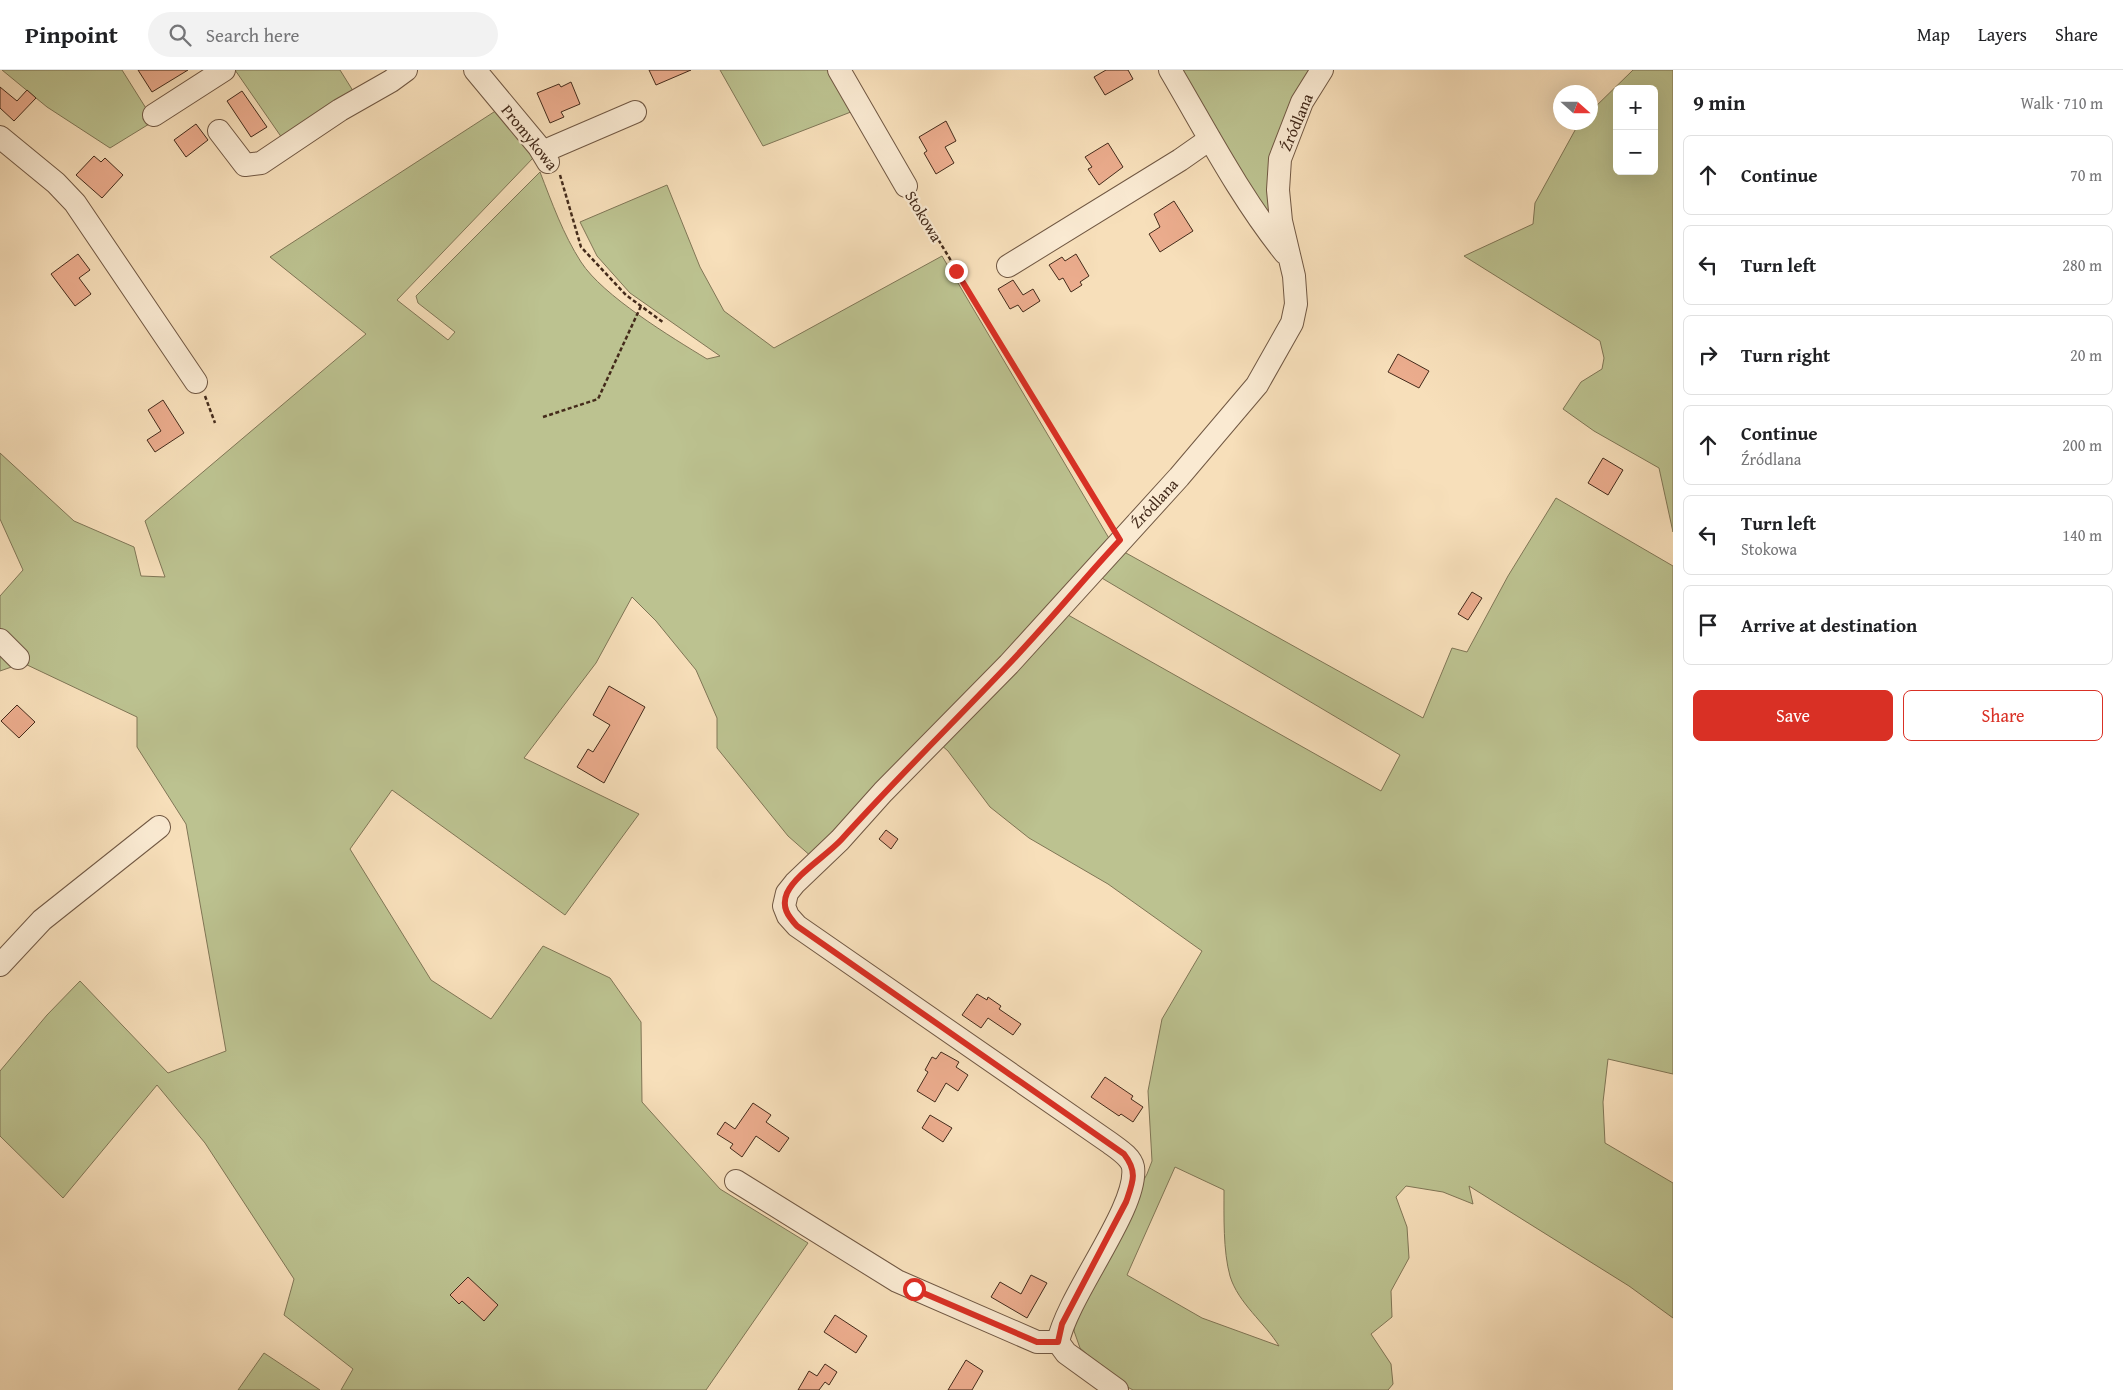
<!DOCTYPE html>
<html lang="en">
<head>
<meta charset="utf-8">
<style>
	body { margin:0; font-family:"Gentium Book Plus",serif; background:#f2f2f2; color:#202124 }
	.controls { position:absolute; right:15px; top:15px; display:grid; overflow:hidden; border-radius:8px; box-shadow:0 5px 20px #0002 }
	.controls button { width:45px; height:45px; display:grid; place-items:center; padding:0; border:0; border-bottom:1px solid #e0e0e0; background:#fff; color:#202124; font:25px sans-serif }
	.compass { position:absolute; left:1553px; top:15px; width:45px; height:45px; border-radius:50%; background:#fff; box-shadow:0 5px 20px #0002; rotate:111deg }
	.stop { position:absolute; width:15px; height:15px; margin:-11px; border:4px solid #d93025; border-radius:50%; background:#fff }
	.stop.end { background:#d93025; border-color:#fff; box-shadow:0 1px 5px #0008 }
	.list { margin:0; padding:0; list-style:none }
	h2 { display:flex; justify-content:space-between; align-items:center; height:65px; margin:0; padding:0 20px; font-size:21px }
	h2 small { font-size:16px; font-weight:400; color:#757577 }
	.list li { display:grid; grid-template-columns:32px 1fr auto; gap:15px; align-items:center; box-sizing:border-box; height:80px; margin:0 10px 10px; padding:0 10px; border:1px solid #e0e0e0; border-radius:8px }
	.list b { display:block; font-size:19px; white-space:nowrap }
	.list p { margin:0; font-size:16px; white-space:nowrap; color:#757577 }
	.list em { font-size:16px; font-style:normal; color:#757577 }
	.actions { display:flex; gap:10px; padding:15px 20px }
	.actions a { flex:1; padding:11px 0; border:1px solid #d93025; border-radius:8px; text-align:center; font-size:18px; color:#d93025 }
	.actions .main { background:#d93025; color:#fff }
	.icon { flex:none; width:28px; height:28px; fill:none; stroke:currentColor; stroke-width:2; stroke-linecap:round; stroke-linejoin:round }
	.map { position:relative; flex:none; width:1673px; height:1320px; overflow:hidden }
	header { display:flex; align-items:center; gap:30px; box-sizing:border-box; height:70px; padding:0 25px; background:#fff; border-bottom:1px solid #e0e0e0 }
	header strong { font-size:24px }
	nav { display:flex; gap:28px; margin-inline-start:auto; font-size:18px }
	.search { width:350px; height:45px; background:#f2f2f2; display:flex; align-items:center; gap:12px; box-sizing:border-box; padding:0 18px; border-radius:28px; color:#757577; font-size:19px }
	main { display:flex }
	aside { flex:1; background:#fff }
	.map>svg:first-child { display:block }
</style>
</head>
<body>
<header>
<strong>Pinpoint</strong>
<div class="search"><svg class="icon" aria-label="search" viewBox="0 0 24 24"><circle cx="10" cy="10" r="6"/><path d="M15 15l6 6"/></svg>Search here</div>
<nav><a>Map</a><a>Layers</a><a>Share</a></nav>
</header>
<main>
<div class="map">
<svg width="1673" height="1320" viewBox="0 0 1673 1320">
	<rect width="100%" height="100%" fill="#f7dfba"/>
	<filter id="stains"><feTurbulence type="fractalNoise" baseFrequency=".004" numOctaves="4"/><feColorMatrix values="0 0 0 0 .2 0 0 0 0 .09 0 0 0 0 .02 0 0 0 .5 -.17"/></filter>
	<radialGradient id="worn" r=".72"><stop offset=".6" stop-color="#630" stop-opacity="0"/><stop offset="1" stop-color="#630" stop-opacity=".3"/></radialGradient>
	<!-- green -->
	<path fill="#bcc290" stroke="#807656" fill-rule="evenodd" d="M2,0H122L154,51L110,78L47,37Z
		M235,0H340L355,24L282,68Z
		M720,0H834L856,40L763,76Z
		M1178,0H1313L1295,27L1279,169Z
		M1633,0H1673V462L1659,398L1594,361L1563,339L1581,312L1602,299L1604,288L1600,271L1464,186L1533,154L1535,133L1579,53L1590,52L1591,41ZM1617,19H1654V101H1617Z
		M497,40L534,87L397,230L448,270L455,262L418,233L416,226L540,102C552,133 563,164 581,192C603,226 671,267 707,289L720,286L630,223L597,186L580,152L667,115L700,197L724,241L774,278L942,186L1110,470L813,788L788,766L717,678V648L696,600L656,551L632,527L596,593L524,688L639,744L565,845L392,720L350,779L431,910L491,949L543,876L610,908L641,952L642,1032L720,1119L808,1173L706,1320H341L353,1299L284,1245L294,1209L205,1073L157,1015L63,1128L0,1066V1001L47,945L80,911L168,1003L226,981L186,754L137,677V647L23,593L0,601V526L23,500L0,449V383L74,451L134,477L141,506L165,507L145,451L366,264L270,187Z
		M1556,428L1673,496V1004L1608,989L1603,1032L1605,1073L1673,1113V1248L1629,1216L1469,1116L1473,1134L1443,1122L1406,1116L1396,1127L1407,1157L1409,1188L1391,1221L1392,1247L1371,1264L1391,1294L1393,1314L1388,1320H1133L1120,1313L1080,1278L1074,1261L1075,1245L1083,1223L1147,1104L1152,1091L1148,1021L1162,949L1202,881L1108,814L1029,768L990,737L948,681L940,674L1061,541L1381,721L1400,685L1095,504L1117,478L1423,648L1452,578L1467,582L1508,506ZM1175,1097L1224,1120C1224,1146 1223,1181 1230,1206C1238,1233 1265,1253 1279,1276L1202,1248L1127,1205Z
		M264,1283L320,1320H238Z"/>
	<!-- building -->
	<path fill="#ebac8d" stroke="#442b1b" d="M138,0H188L152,22Z
		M649,0H691L656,15Z
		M1106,0H1128L1133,9L1105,25L1094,7Z
		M571,12L580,34L561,42L564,47L550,53L537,23L559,14L561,17Z
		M0,17L17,31L27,20L36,28L14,51L0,38Z
		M242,21L267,57L251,67L227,31Z
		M946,51L956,71L945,77L954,93L936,104L924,83L927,81L919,67Z
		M196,54L208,70L186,87L174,70Z
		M1108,73L1123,97L1099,115L1088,99L1092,97L1085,87Z
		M94,86L101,92L105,88L123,105L102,128L76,105Z
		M1174,131L1193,161L1160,182L1149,164L1160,157L1154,144Z
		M78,184L90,200L79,208L91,224L75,236L51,204Z
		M1076,184L1089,206L1080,212L1082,215L1071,222L1063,208L1059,210L1049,195L1062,187L1065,191Z
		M1013,210L1023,225L1033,219L1040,231L1023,242L1018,235L1010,239L998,219Z
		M1398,284L1429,301L1419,318L1388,302Z
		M163,330L184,363L155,382L147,370L161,361L148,340Z
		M1603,388L1623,400L1608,425L1588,413Z
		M1472,522L1482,528L1468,550L1458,544Z
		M609,616L645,637L604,713L577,697L588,679L593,682L610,655L593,645Z
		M17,635L35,652L19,668L1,651Z
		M886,760L898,769L891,779L879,769Z
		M977,924L987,930L988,927L1001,936L999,939L1021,954L1013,965L988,948L981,958L962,945Z
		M941,982L959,992L956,997L968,1005L958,1021L946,1013L935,1032L917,1021L928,1002L925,1000L932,987L936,989Z
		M1105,1007L1133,1026L1131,1029L1143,1037L1133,1052L1121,1044L1119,1046L1091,1027Z
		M753,1033L771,1045L766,1052L789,1068L779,1082L756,1066L742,1087L730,1078L733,1074L717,1064L725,1052L735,1059Z
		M930,1045L952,1058L943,1072L922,1058Z
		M1031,1205L1047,1213L1027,1248L991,1227L1000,1212L1021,1224Z
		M468,1207L498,1235L484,1251L462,1231L459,1234L450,1225Z
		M835,1245L867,1266L856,1283L824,1262Z
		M966,1290L983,1301L972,1320H948Z
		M825,1294L837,1302L829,1315L825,1312L819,1320H798L809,1301L817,1306Z"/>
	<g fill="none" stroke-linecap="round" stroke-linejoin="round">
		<!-- minor casing -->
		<g stroke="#715843" stroke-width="24">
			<path id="minor" d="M475,0L539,77L548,92
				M839,0L906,116
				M1170,0C1206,61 1240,127 1285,183
				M154,45L224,0
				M219,61L245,95L261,93L340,40L391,11L406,0
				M0,67L56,113L75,133L196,312
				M542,82L635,42
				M1008,196L1180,90L1210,69
				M0,570L18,588
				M0,895L42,850L159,757
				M736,1111L897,1211L1037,1272H1058
				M1117,1320L1066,1283L1058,1272C1068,1224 1139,1137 1133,1097C1131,1087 1118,1079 1110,1073L797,856L788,846L784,836L787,823L795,813L840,770L883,722L1009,594L1179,407L1257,315L1292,253L1296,234L1294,206L1281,151L1278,120L1280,89L1302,32L1322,0"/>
		</g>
		<!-- path -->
		<path stroke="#442b1b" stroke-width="2.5" stroke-dasharray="4 2.5" stroke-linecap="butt" d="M560,105L581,177L626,225L664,253
			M915,131L1111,456
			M205,326L215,353
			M543,347L598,329L641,236"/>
		<!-- minor -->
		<use href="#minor" stroke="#faead2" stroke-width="22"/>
	</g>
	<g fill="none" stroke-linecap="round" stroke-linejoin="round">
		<!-- route -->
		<path stroke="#d93025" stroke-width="6" d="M914,1219L1037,1272H1058L1062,1254L1126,1132C1133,1112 1138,1102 1124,1084L797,856C788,846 781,837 787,823C796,804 826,786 841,770C895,710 953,653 1008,595C1047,554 1082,511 1120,470L956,201"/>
	</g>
	<g text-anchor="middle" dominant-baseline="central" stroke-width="4.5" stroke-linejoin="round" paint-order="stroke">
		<!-- street labels -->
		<g font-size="16" fill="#442b1b" stroke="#faead2">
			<text transform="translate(1296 52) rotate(-67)">Źródlana</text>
			<text transform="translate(530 67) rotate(51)">Promykowa</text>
			<text transform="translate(924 146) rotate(59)">Stokowa</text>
			<text transform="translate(1154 433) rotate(-47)">Źródlana</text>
		</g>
	</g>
	<rect width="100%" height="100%" filter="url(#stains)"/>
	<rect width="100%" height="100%" fill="url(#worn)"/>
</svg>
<div class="controls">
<button>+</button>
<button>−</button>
</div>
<svg class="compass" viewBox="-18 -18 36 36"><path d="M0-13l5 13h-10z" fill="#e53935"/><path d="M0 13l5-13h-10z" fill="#757577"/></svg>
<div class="stop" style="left:914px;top:1219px"></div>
<div class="stop end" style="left:956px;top:201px"></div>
</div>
<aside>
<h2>9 min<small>Walk · 710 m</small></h2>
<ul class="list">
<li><svg class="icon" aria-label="ahead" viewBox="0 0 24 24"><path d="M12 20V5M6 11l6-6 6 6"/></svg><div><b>Continue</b></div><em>70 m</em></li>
<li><svg class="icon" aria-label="left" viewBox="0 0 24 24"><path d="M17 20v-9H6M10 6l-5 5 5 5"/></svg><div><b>Turn left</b></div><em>280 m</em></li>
<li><svg class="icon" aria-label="right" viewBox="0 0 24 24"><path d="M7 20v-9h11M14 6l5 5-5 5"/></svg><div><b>Turn right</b></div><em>20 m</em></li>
<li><svg class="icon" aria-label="ahead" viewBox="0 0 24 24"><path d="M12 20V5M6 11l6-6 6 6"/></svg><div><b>Continue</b><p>Źródlana</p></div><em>200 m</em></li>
<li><svg class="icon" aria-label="left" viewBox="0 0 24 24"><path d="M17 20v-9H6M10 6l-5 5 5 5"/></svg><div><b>Turn left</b><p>Stokowa</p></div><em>140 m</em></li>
<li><svg class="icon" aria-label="arrive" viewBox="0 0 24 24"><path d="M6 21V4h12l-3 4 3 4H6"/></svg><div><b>Arrive at destination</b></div></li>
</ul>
<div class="actions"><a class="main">Save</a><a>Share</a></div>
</aside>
</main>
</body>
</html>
